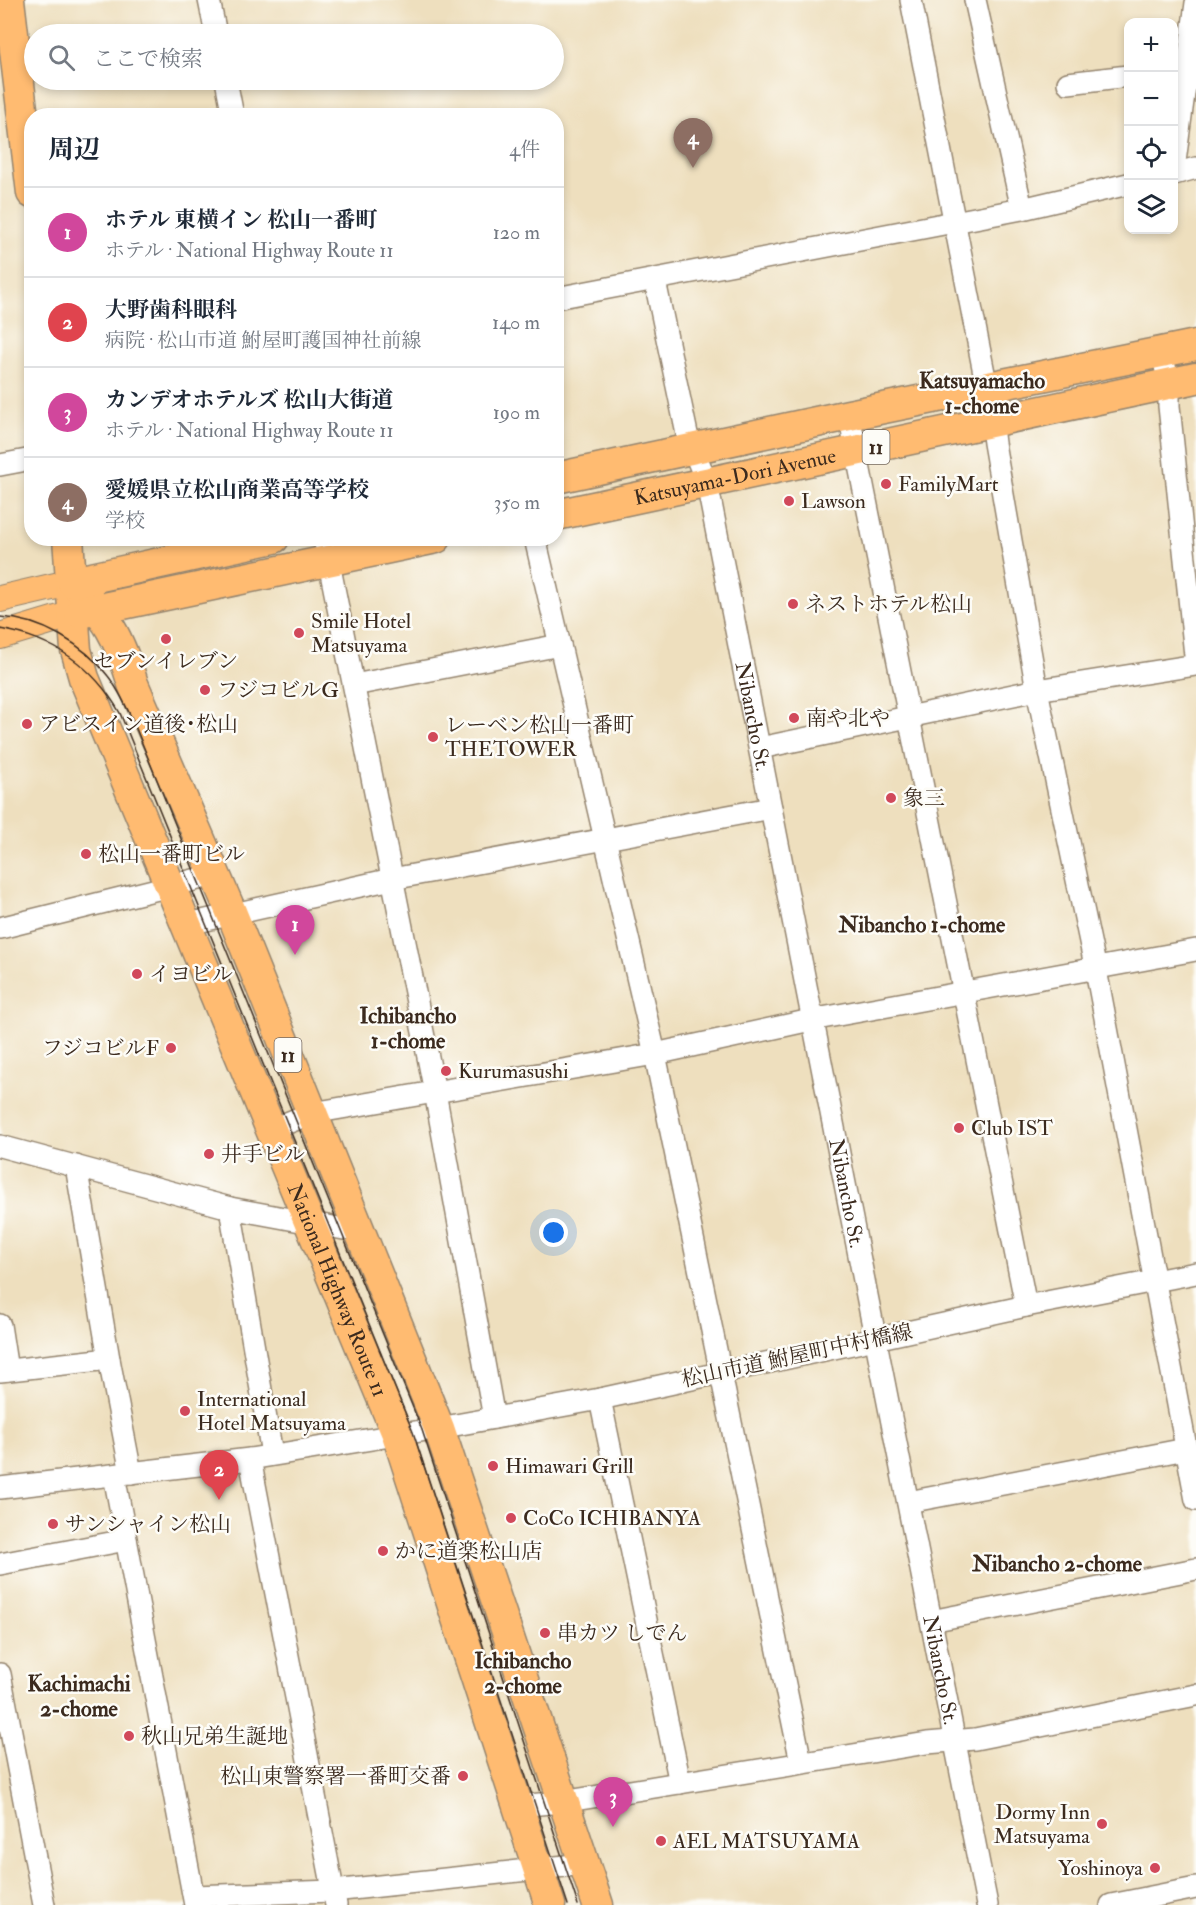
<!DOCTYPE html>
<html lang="ja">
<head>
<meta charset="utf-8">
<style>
	body { margin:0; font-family:"IM FELL Double Pica","Noto Serif JP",serif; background:#f6f6f7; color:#1f2937 }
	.controls { position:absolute; right:18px; top:18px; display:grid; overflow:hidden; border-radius:12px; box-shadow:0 3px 9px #0003 }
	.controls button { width:54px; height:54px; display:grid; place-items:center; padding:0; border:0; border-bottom:2px solid #e0e1e3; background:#fff; color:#1f2937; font:30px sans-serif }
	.you { position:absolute; left:554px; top:1233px; width:21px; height:21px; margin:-15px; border:4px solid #fff; border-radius:50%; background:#1a73e8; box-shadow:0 0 0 9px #1a73e833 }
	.badge { display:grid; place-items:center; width:39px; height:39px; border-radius:50%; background:#0b8043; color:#fff; font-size:20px; font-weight:700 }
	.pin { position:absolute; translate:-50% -50px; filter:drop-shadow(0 2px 3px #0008) }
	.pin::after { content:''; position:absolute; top:32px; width:21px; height:18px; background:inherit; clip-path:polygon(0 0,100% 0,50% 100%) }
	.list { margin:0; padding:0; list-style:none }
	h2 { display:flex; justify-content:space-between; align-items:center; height:78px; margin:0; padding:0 24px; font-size:26px }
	h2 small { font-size:20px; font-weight:400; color:#747a83 }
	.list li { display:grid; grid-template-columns:39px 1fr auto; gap:18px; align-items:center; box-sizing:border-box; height:90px; padding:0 24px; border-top:2px solid #e0e1e3 }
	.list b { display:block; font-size:22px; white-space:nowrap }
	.list p { margin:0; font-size:20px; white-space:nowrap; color:#747a83 }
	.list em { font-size:20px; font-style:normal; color:#747a83 }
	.icon { flex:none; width:33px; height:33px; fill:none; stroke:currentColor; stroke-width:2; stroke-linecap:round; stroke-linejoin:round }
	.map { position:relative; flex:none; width:1196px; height:1905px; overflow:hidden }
	.search { position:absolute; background:#fff; box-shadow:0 3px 9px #0003; left:24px; top:24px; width:540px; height:66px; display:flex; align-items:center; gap:15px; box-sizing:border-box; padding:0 21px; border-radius:33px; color:#747a83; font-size:22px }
	.panel { position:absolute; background:#fff; box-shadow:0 3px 9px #0003; left:24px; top:108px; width:540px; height:438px; border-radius:24px }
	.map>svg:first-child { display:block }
</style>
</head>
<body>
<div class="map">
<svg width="1196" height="1905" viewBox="0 0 1196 1905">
	<rect width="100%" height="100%" fill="#fdfcf7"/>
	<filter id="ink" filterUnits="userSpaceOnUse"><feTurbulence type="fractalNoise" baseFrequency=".0167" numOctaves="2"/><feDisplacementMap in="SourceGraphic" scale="12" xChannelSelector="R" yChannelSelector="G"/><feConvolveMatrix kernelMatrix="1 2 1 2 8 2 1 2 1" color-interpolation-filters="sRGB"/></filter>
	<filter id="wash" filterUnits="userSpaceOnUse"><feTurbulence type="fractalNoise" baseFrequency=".008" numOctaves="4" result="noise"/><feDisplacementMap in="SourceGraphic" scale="24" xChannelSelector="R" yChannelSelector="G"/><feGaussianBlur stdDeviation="1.35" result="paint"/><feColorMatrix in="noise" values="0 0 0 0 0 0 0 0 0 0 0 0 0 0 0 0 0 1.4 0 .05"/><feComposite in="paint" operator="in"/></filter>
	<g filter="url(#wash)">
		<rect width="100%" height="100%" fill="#eedfbe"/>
	</g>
	<g filter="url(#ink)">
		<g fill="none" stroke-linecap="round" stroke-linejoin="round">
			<!-- minor casing -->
			<g stroke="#94846e" stroke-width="24">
				<g id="minor">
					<path d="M209,0L216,34"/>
					<path d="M911,0L987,388L994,443L1037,690L1096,970L1196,1500"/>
					<path d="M975,0L1022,209"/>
					<path d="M226,80L233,116"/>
					<path d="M1068,83L1128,76"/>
					<path d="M1174,169L1196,3"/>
					<path d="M1174,174L1196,168"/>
					<path id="s1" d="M655,281L687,434L707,483L987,1905"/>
					<path d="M556,298L1022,209L1128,184"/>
					<path d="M849,415L1026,1306"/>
					<path d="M0,465L32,459"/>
					<path d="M324,538L435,1092L494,1418"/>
					<path d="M535,538L655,1054L801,1762"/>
					<path d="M354,685L560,645"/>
					<path d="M760,748L1037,690L1196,665L1169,406V384L1162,353"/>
					<path d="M188,924L392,879L771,808"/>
					<path d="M0,928L214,875"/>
					<path d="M272,1129L312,1113L330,1110L655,1054L811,1020L1196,950"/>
					<path d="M0,1146L230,1208L360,1232"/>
					<path d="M230,1208L272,1454"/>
					<path d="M0,1325L7,1370"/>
					<path d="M109,1359L131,1473"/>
					<path d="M0,1371L109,1359L76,1166"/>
					<path d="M600,1399L680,1783"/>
					<path d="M250,1459L336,1905"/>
					<path d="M114,1475L195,1905"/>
					<path d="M0,1488L250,1459L439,1428L600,1399L1026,1306L1196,1273"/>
					<path d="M908,1502L1186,1449"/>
					<path d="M0,1564L126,1540"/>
					<path d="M931,1621L1196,1569"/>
					<path d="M0,1674L44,1905"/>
					<path d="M517,1806L562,1802L927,1743L975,1739L1196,1695"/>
					<path d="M194,1896L333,1891L584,1864"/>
					<path d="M1111,1905L1196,1888"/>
				</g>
			</g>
			<!-- major casing -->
			<g stroke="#94846e" stroke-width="28">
				<path id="major" d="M0,599L73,582
					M0,636L73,614"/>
			</g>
			<!-- highway casing -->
			<g stroke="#94846e" stroke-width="33">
				<g id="highway">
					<path d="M9,0L32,193"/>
					<path d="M556,478L849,415L1196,345"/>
					<path id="s2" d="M556,515L1196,378"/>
					<path id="s3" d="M68,538L76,650L84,678L397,1434L550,1905"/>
					<path d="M73,582C107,617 119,637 133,684L232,914L439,1428L598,1905"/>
					<path d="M73,582L274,538"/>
					<path d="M80,613L436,538"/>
				</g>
			</g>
			<!-- minor -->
			<use href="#minor" stroke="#fff" stroke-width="21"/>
			<!-- major -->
			<use href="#major" stroke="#ffbb71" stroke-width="26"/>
			<!-- highway -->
			<use href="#highway" stroke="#ffbb71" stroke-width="30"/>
			<!-- tram -->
			<path stroke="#3b2a1e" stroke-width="1.5" d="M0,617C40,619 84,644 108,676C119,690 126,706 133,721L422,1430L578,1905
				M0,629C53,638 94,667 120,713L413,1432L568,1905"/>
		</g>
	</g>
	<!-- markers -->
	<g fill="#d1495b" stroke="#fdfcf7" stroke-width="2">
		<circle cx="886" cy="484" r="6"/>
		<circle cx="789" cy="501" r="6"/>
		<circle cx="793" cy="604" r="6"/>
		<circle cx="299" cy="633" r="6"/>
		<circle cx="166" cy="639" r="6"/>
		<circle cx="205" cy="690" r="6"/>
		<circle cx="794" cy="718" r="6"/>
		<circle cx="27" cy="724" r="6"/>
		<circle cx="433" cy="737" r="6"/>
		<circle cx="891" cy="798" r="6"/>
		<circle cx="86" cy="854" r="6"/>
		<circle cx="137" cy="974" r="6"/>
		<circle cx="171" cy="1048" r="6"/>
		<circle cx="446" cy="1071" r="6"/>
		<circle cx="959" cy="1128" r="6"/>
		<circle cx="209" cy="1154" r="6"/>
		<circle cx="185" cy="1411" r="6"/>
		<circle cx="493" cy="1466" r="6"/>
		<circle cx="511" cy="1518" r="6"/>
		<circle cx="53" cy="1524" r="6"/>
		<circle cx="383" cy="1551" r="6"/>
		<circle cx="545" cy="1633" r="6"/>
		<circle cx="129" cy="1736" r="6"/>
		<circle cx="463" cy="1776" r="6"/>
		<circle cx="1102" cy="1824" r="6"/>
		<circle cx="661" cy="1841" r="6"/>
		<circle cx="1155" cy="1868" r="6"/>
	</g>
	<g text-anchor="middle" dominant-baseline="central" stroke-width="5" stroke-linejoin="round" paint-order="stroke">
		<!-- shield labels -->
		<g fill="#fdfcf7" stroke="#75695f" stroke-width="1.5">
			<rect x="862.5" y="430" width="27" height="34" rx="4.5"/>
			<rect x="274.5" y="1038" width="27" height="34" rx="4.5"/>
		</g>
		<g font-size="20" font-weight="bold" fill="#3b2a1e">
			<text x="876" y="447">11</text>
			<text x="288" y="1055">11</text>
		</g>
		<!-- street labels -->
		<g font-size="21" fill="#3b2a1e" stroke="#fdfcf7">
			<text stroke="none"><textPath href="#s2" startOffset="183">Katsuyama-Dori Avenue</textPath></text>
			<text stroke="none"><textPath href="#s1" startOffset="447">Nibancho St.</textPath></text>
			<text stroke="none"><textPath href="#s1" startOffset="933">Nibancho St.</textPath></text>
			<text stroke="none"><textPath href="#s3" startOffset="804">National Highway Route 11</textPath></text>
			<text transform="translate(797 1356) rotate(-12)">松山市道 鮒屋町中村橋線</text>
			<text stroke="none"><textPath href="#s1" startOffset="1419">Nibancho St.</textPath></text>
		</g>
		<!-- poi labels -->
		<g font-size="21" fill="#3b2a1e" stroke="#fdfcf7" text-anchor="start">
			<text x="898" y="484">FamilyMart</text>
			<text x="801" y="501">Lawson</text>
			<text x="805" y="604">ネストホテル松山</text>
			<text x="311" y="621">Smile Hotel<tspan x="311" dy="24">Matsuyama</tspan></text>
			<text x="166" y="661" text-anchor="middle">セブンイレブン</text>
			<text x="217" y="690">フジコビルG</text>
			<text x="806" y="718">南や北や</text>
			<text x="39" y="724">アビスイン道後･松山</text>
			<text x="445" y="725">レーベン松山一番町<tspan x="445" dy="24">THETOWER</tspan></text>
			<text x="903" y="798">象三</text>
			<text x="98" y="854">松山一番町ビル</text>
			<text x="149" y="974">イヨビル</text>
			<text x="159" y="1048" text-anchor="end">フジコビルF</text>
			<text x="458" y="1071">Kurumasushi</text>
			<text x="971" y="1128">Club IST</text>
			<text x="221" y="1154">井手ビル</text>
			<text x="197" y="1399">International<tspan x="197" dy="24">Hotel Matsuyama</tspan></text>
			<text x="505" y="1466">Himawari Grill</text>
			<text x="523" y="1518">CoCo ICHIBANYA</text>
			<text x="65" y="1524">サンシャイン松山</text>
			<text x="395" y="1551">かに道楽松山店</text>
			<text x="557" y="1633">串カツ しでん</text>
			<text x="141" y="1736">秋山兄弟生誕地</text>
			<text x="451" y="1776" text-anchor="end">松山東警察署一番町交番</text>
			<text x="1090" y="1812" text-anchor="end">Dormy Inn<tspan x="1090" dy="24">Matsuyama</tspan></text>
			<text x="673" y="1841">AEL MATSUYAMA</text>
			<text x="1143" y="1868" text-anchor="end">Yoshinoya</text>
		</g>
		<!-- neighbourhood labels -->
		<g font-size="22" font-weight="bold" fill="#3b2a1e" stroke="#fdfcf7">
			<text x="982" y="381">Katsuyamacho<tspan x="982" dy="25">1-chome</tspan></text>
			<text x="922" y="925">Nibancho 1-chome</text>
			<text x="408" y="1016">Ichibancho<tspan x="408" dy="25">1-chome</tspan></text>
			<text x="1057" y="1564">Nibancho 2-chome</text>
			<text x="523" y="1661">Ichibancho<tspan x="523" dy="25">2-chome</tspan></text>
			<text x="79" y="1684">Kachimachi<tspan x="79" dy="25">2-chome</tspan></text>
		</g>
	</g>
</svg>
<div class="controls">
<button>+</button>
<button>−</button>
<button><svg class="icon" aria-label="locate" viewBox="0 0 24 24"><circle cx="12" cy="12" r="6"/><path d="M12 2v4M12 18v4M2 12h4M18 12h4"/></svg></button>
<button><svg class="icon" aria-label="layers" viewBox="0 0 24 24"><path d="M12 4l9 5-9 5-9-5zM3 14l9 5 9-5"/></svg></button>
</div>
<div class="you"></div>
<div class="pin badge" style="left:295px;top:955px;background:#d1479c">1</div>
<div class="pin badge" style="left:219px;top:1500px;background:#e0444e">2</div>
<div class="pin badge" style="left:613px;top:1827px;background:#d1479c">3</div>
<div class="pin badge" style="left:693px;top:168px;background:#8d6e63">4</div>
<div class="search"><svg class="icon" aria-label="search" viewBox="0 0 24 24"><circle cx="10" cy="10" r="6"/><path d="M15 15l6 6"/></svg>ここで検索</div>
<section class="panel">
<h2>周辺<small>4件</small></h2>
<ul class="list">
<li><span class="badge" style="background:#d1479c">1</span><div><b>ホテル 東横イン 松山一番町</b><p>ホテル · National Highway Route 11</p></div><em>120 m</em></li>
<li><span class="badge" style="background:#e0444e">2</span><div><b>大野歯科眼科</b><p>病院 · 松山市道 鮒屋町護国神社前線</p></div><em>140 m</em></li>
<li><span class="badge" style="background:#d1479c">3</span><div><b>カンデオホテルズ 松山大街道</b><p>ホテル · National Highway Route 11</p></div><em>190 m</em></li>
<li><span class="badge" style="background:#8d6e63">4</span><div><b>愛媛県立松山商業高等学校</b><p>学校</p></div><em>350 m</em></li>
</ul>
</section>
</div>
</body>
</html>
